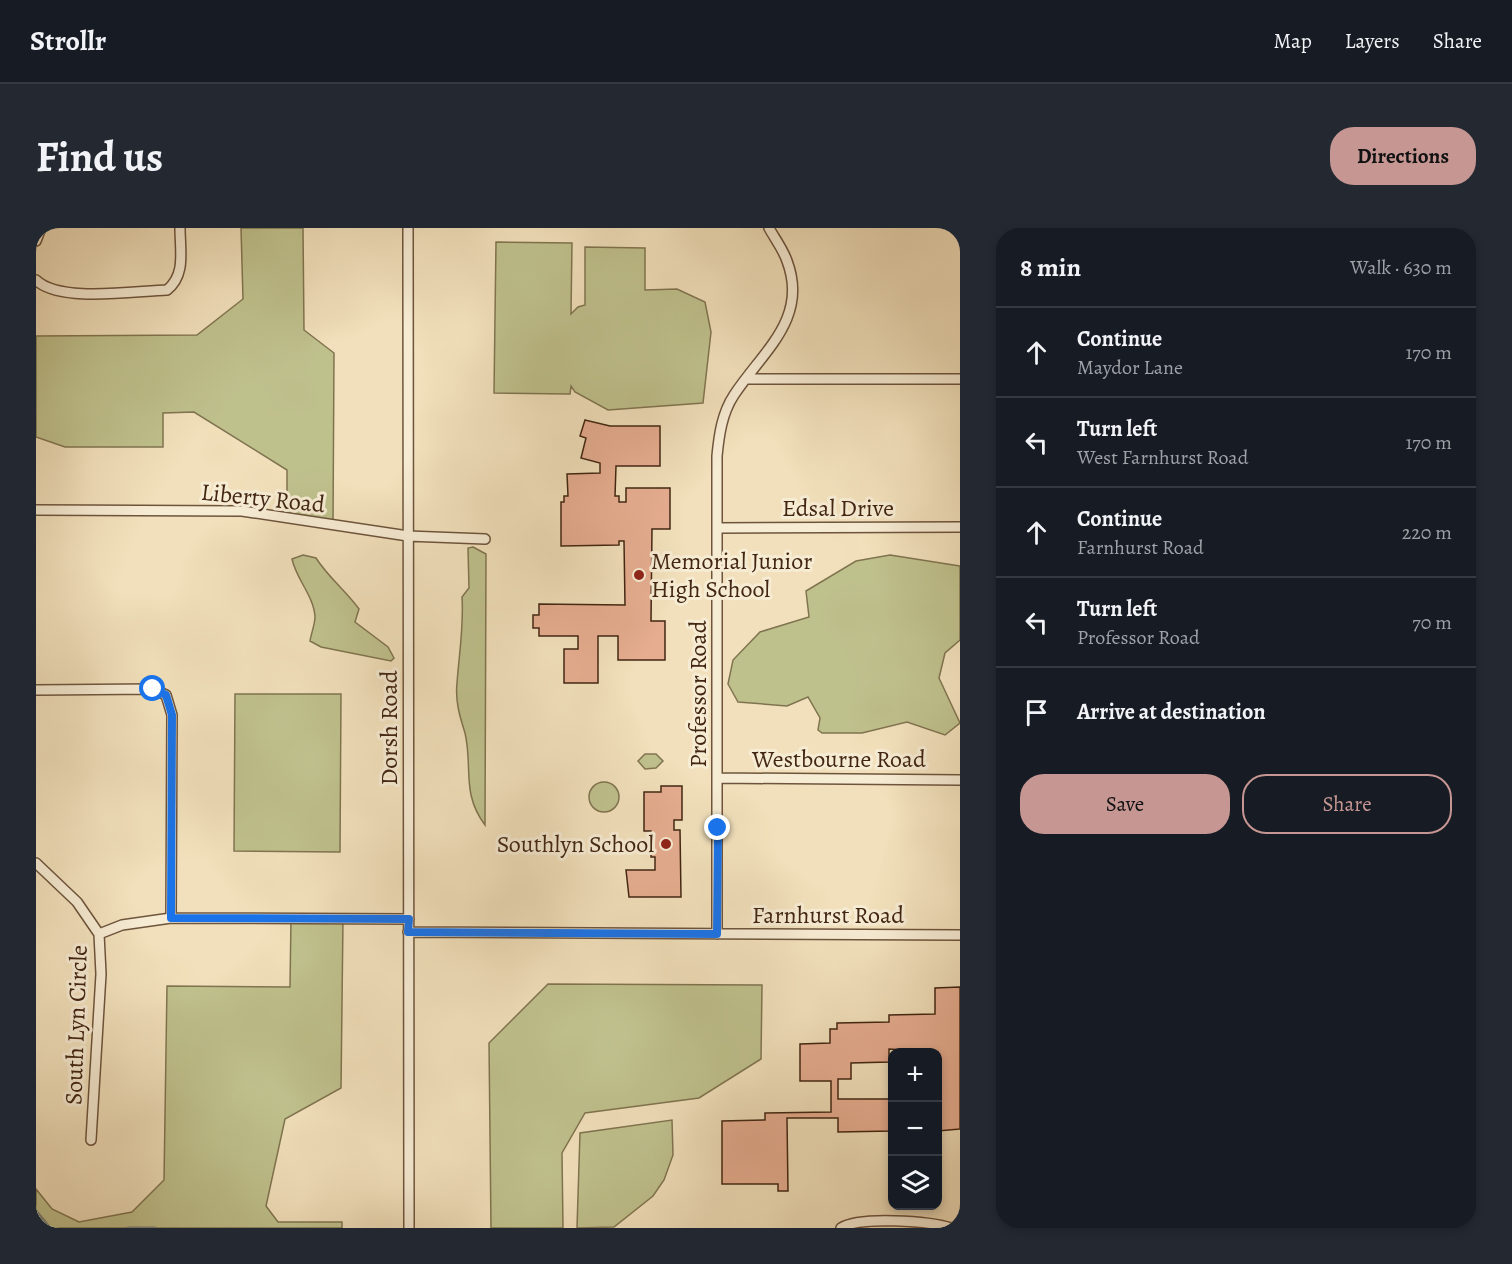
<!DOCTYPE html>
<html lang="en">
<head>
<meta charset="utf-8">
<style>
	body { margin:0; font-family:Alegreya,serif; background:#242831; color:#f1f3f6 }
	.controls { position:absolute; right:18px; bottom:18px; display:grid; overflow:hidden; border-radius:12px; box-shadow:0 3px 9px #0003 }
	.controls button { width:54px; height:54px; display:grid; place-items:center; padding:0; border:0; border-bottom:2px solid #363941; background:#171b24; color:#f1f3f6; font:30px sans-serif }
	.stop { position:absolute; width:18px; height:18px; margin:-14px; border:4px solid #1a73e8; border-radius:50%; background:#fff }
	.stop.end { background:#1a73e8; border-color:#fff; box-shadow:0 2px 6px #0008 }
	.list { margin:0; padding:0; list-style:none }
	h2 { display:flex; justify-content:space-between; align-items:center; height:78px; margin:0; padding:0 24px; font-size:26px }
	h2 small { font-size:20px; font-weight:400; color:#9ea1a6 }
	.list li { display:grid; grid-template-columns:39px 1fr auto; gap:18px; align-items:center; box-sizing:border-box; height:90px; padding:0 24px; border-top:2px solid #363941 }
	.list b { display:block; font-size:22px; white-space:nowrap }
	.list p { margin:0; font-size:20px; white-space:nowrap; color:#9ea1a6 }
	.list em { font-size:20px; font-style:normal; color:#9ea1a6 }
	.actions { display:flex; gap:12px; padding:18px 24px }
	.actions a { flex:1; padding:14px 0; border:2px solid #c59692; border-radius:24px; text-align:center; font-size:21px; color:#c59692 }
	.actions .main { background:#c59692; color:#111 }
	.icon { flex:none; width:33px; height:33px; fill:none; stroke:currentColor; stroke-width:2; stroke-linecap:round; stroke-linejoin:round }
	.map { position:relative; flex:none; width:924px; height:1000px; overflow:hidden; border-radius:24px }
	header { display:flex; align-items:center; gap:36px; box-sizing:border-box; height:84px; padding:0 30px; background:#171b24; border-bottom:2px solid #363941 }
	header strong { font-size:28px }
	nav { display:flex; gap:33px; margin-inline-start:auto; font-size:21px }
	.intro { display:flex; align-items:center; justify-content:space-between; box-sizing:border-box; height:144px; padding:0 36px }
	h1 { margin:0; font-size:42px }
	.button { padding:15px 27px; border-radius:24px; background:#c59692; color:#111; font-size:21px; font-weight:700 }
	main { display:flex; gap:36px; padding:0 36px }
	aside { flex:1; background:#171b24; border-radius:24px; box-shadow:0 3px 9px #0003 }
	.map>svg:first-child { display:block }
</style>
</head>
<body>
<header>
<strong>Strollr</strong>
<nav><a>Map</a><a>Layers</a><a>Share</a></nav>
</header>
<div class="intro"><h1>Find us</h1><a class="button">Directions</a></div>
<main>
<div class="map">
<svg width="924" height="1000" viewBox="0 0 924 1000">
	<rect width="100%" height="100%" fill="#f1e0bb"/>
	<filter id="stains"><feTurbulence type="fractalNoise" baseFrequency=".00333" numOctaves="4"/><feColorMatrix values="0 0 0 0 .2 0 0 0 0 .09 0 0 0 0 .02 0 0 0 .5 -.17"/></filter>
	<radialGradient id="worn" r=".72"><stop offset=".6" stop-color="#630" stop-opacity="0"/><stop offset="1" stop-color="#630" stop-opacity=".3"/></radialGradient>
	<!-- green -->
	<path fill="#bfc18d" stroke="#807450" stroke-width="1.5" d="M205,0H267L268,102L298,125L297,297L251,290V242L158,184L127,185V219H29L0,209V108L161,107L207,71Z
		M460,14L536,15L535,86L542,79L549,77V19L609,20V62L641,61L669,74L675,104L667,175L572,182L539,164L535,158L534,166L458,165Z
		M437,319L450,326L449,597C425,565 437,539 429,505C424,489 419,473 421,455C423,427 428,398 426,369L433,360L432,320Z
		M267,327L280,330C292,349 310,363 323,381L319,394L352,419L358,430L355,433L285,419L274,413C275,406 279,396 279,389C278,368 260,351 256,331Z
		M854,327L924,338V412L909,425L903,450L924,495L909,507L871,494L826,505H786L782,502L784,490L772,469L751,478L702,474L692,456L697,432L724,404L773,389L770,363L820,333Z
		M199,466H305L304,624L198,623Z
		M609,526H620L627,533L620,540L609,541L602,533Z
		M553 569a15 15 0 1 1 30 0a15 15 0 1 1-30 0Z
		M255,691H307L305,860L249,891L230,978L242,994H306V1000H0V961L16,981L43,994L96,984L128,952L131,758L254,759Z
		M512,756L726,757L725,831L663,870L549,885L526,925L527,1000H455L453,815Z
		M636,892L637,927L628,952L617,968L578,999L541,1000L544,905Z"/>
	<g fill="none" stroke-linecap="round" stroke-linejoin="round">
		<!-- stream -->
		<path stroke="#797f76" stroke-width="3" d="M0,983L14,1000
			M92,1000H119"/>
	</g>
	<!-- building -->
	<path fill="#e6ad90" stroke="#422612" stroke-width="1.5" d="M549,192L574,198H624V238H580L579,268H583V274H590V260H634V301H616L615,393H629V432H582V408H562V455H528V421H542V408H503V400H497V387H503V376L589,377L588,313H583V317L525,318V274H528V268H532L531,246L564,245V235L545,230L550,210L544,208Z
		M625,558H646V592H638V602H644L645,669H593L590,642H619V629H615V603H608V564H625Z
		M924,759V901L902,903V824L853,821V834L815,835V851H802V871H856V903L802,904V890H751L752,963H742V956H686V893L729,892V885L795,884V853H764V816L794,815V801H801V795L853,794V787L899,786V760Z"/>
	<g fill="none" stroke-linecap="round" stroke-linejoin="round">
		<!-- street casing -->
		<g stroke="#6e543c" stroke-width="12">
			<path id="street" d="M372,0L373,1000
				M0,13L5,0
				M0,52C23,75 98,63 131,62C150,47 144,23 144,0
				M710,151H924
				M0,282L206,283L372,308L449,311
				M681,300L924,299
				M0,462L117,461L130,467L136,487L135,690
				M682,550L924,552
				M0,635L41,674L63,706L65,746L55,912
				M372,704L924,707
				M63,706L86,697L135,690L373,691
				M681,706V228C683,207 686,185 698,167C726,124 773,91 751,33C747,21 739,11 733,0
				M805,1000C823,988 894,993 915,1000"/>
		</g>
		<!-- street -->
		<use href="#street" stroke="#f6ebd3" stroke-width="9"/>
	</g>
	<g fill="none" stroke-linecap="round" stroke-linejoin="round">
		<!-- route -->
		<path stroke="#1a73e8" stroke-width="8" d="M117,461L130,467L136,487L135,690L373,691L372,704L681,706L682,600"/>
	</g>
	<!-- markers -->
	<g fill="#8f2418" stroke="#f6ebd3" stroke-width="2">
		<circle cx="603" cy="347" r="6"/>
		<circle cx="630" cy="616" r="6"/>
	</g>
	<g text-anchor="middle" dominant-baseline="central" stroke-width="6" stroke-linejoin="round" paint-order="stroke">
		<!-- street labels -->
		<g font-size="24" fill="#422612" stroke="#f6ebd3">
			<text transform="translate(227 270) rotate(6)">Liberty Road</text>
			<text x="802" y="280">Edsal Drive</text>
			<text transform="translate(662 466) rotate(-90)">Professor Road</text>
			<text transform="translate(353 500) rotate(-90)">Dorsh Road</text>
			<text x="803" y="531">Westbourne Road</text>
			<text x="792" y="687">Farnhurst Road</text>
			<text transform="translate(40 797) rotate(-88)">South Lyn Circle</text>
		</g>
		<!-- poi labels -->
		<g font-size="24" fill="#422612" stroke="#f6ebd3" text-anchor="start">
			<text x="615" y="333">Memorial Junior<tspan x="615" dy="28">High School</tspan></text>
			<text x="618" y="616" text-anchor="end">Southlyn School</text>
		</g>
	</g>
	<rect width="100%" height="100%" filter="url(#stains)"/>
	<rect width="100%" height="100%" fill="url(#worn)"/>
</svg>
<div class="controls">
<button>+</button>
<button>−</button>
<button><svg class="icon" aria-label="layers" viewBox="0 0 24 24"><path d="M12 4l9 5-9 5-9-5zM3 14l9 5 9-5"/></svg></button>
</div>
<div class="stop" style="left:117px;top:461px"></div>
<div class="stop end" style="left:682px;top:600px"></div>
</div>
<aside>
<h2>8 min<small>Walk · 630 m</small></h2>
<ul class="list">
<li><svg class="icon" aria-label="ahead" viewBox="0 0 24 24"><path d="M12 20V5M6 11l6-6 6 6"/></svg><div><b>Continue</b><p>Maydor Lane</p></div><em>170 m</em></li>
<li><svg class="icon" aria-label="left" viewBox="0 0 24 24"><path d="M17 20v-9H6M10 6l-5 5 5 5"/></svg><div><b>Turn left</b><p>West Farnhurst Road</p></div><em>170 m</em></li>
<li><svg class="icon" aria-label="ahead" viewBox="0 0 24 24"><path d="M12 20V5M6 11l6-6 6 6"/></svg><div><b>Continue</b><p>Farnhurst Road</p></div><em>220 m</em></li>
<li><svg class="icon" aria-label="left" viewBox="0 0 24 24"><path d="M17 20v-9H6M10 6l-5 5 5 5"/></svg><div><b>Turn left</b><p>Professor Road</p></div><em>70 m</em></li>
<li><svg class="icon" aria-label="arrive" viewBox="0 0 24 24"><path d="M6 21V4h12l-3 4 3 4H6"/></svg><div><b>Arrive at destination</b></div></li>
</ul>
<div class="actions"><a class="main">Save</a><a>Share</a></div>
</aside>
</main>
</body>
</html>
